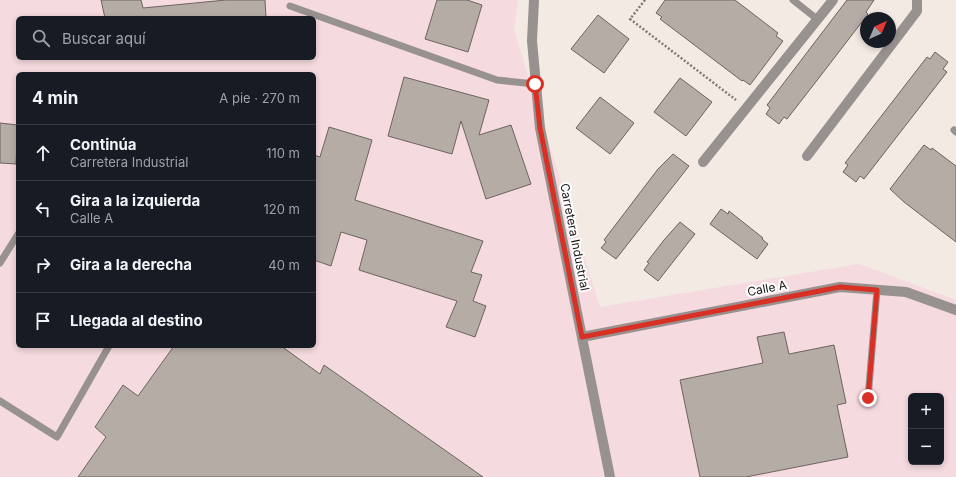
<!DOCTYPE html>
<html lang="es">
<head>
<meta charset="utf-8">
<style>
	body { margin:0; font-family:Inter,sans-serif; background:#20242c; color:#f1f3f6 }
	.controls { position:absolute; right:12px; bottom:12px; display:grid; overflow:hidden; border-radius:6px; box-shadow:0 2px 6px #0003 }
	.controls button { width:36px; height:36px; display:grid; place-items:center; padding:0; border:0; border-bottom:1px solid #363941; background:#171b24; color:#f1f3f6; font:20px sans-serif }
	.compass { position:absolute; left:860px; top:12px; width:36px; height:36px; border-radius:50%; background:#171b24; box-shadow:0 2px 6px #0003; rotate:44deg }
	.stop { position:absolute; width:12px; height:12px; margin:-9px; border:3px solid #d93025; border-radius:50%; background:#fff }
	.stop.end { background:#d93025; border-color:#fff; box-shadow:0 1px 4px #0008 }
	.list { margin:0; padding:0; list-style:none }
	h2 { display:flex; justify-content:space-between; align-items:center; height:52px; margin:0; padding:0 16px; font-size:17px }
	h2 small { font-size:13px; font-weight:400; color:#9ea1a6 }
	.list li { display:grid; grid-template-columns:26px 1fr auto; gap:12px; align-items:center; box-sizing:border-box; height:56px; padding:0 16px; border-top:1px solid #363941 }
	.list b { display:block; font-size:15px; white-space:nowrap }
	.list p { margin:0; font-size:13px; white-space:nowrap; color:#9ea1a6 }
	.list em { font-size:13px; font-style:normal; color:#9ea1a6 }
	.icon { flex:none; width:22px; height:22px; fill:none; stroke:currentColor; stroke-width:2; stroke-linecap:round; stroke-linejoin:round }
	.map { position:relative; flex:none; width:956px; height:477px; overflow:hidden }
	.search { position:absolute; background:#171b24; box-shadow:0 2px 6px #0003; left:16px; top:16px; width:300px; height:44px; display:flex; align-items:center; gap:10px; box-sizing:border-box; padding:0 14px; border-radius:6px; color:#9ea1a6; font-size:15px }
	.panel { position:absolute; background:#171b24; box-shadow:0 2px 6px #0003; left:16px; top:72px; width:300px; height:276px; border-radius:6px }
	.map>svg:first-child { display:block }
</style>
</head>
<body>
<div class="map">
<svg width="956" height="477" viewBox="0 0 956 477">
	<rect width="100%" height="100%" fill="#f4eae4"/>
	<!-- industrial -->
	<path fill="#f5dadf" fill-rule="evenodd" d="M0,0H518L514,30L600,307L859,264L956,300V477H0ZM18,18H314V58H18ZM18,74H314V346H18ZM911,396H941V462H911Z"/>
	<!-- building -->
	<path fill="#b5aca6" stroke="#6d645f" d="M101,0H141L143,8L226,0H265L266,18H105Z
		M437,0H467L482,5L468,52L425,39Z
		M665,0H735L778,33L776,36L783,41L750,85L743,80L742,81L660,19L662,17L656,13Z
		M847,0H874L866,12L868,14L815,83L787,119L784,117L779,124L766,114L770,108L767,105Z
		M598,15L629,39L604,73L571,49Z
		M935,52L948,62L943,69L947,72L864,179L860,176L856,182L843,172L848,165L845,163L927,57L930,59Z
		M404,77L489,100L479,135L511,125L531,184L486,199L461,121L452,154L388,136Z
		M680,78L712,102L686,136L654,112Z
		M600,97L634,123L610,154L576,128Z
		M0,123L18,125L16,164L0,163Z
		M329,127L372,140L355,200L483,241L471,272L482,275L473,301L486,306L475,337L446,327L457,301L359,270L367,240L341,232L331,266L314,260V155L320,157Z
		M924,145L931,150L932,148L956,166V242L904,202L890,189Z
		M673,154L689,166L616,259L601,248L606,242L604,240L658,169Z
		M721,209L728,214L729,211L763,238L762,239L768,244L757,259L710,224Z
		M680,222L695,234L658,281L644,270L649,263L647,262L664,240Z
		M784,332L789,354L834,345L846,403L837,405L848,457L746,477H700L680,380L763,363L757,337Z
		M174,346H281L320,374L324,365L483,477H78L106,437L95,427L123,385L138,396Z"/>
	<g fill="none" stroke-linecap="round" stroke-linejoin="round">
		<!-- path -->
		<path stroke="#7f7874" stroke-width="2.5" stroke-dasharray="2 2" stroke-linecap="butt" d="M645,0L630,19L736,100"/>
		<!-- service -->
		<path stroke="#979290" stroke-width="7" d="M793,0L817,19
			M290,6L497,80L535,84
			M954,130L956,132
			M0,263L18,234
			M868,398L877,290
			M0,401L57,437L109,346"/>
		<!-- minor -->
		<path stroke="#979290" stroke-width="10" d="M807,156L917,11V0
			M703,162L833,0
			M582,337L840,287L906,292L956,310"/>
		<!-- tertiary -->
		<path stroke="#979290" stroke-width="10" d="M534,0L532,41L540,128L610,477"/>
	</g>
	<g fill="none" stroke-linecap="round" stroke-linejoin="round">
		<!-- route -->
		<path stroke="#d93025" stroke-width="5" d="M535,84L540,128L582,337L840,287L877,290L868,398"/>
	</g>
	<g text-anchor="middle" dominant-baseline="central" stroke-width="4" stroke-linejoin="round" paint-order="stroke">
		<!-- street labels -->
		<g font-size="12" fill="#181513" stroke="#fff">
			<text transform="translate(575 237) rotate(79)">Carretera Industrial</text>
			<text transform="translate(767 288) rotate(-11)">Calle A</text>
		</g>
	</g>
</svg>
<div class="controls">
<button>+</button>
<button>−</button>
</div>
<svg class="compass" viewBox="-18 -18 36 36"><path d="M0-13l5 13h-10z" fill="#e53935"/><path d="M0 13l5-13h-10z" fill="#9ea1a6"/></svg>
<div class="stop" style="left:535px;top:84px"></div>
<div class="stop end" style="left:868px;top:398px"></div>
<div class="search"><svg class="icon" aria-label="search" viewBox="0 0 24 24"><circle cx="10" cy="10" r="6"/><path d="M15 15l6 6"/></svg>Buscar aquí</div>
<section class="panel">
<h2>4 min<small>A pie · 270 m</small></h2>
<ul class="list">
<li><svg class="icon" aria-label="ahead" viewBox="0 0 24 24"><path d="M12 20V5M6 11l6-6 6 6"/></svg><div><b>Continúa</b><p>Carretera Industrial</p></div><em>110 m</em></li>
<li><svg class="icon" aria-label="left" viewBox="0 0 24 24"><path d="M17 20v-9H6M10 6l-5 5 5 5"/></svg><div><b>Gira a la izquierda</b><p>Calle A</p></div><em>120 m</em></li>
<li><svg class="icon" aria-label="right" viewBox="0 0 24 24"><path d="M7 20v-9h11M14 6l5 5-5 5"/></svg><div><b>Gira a la derecha</b></div><em>40 m</em></li>
<li><svg class="icon" aria-label="arrive" viewBox="0 0 24 24"><path d="M6 21V4h12l-3 4 3 4H6"/></svg><div><b>Llegada al destino</b></div></li>
</ul>
</section>
</div>
</body>
</html>
